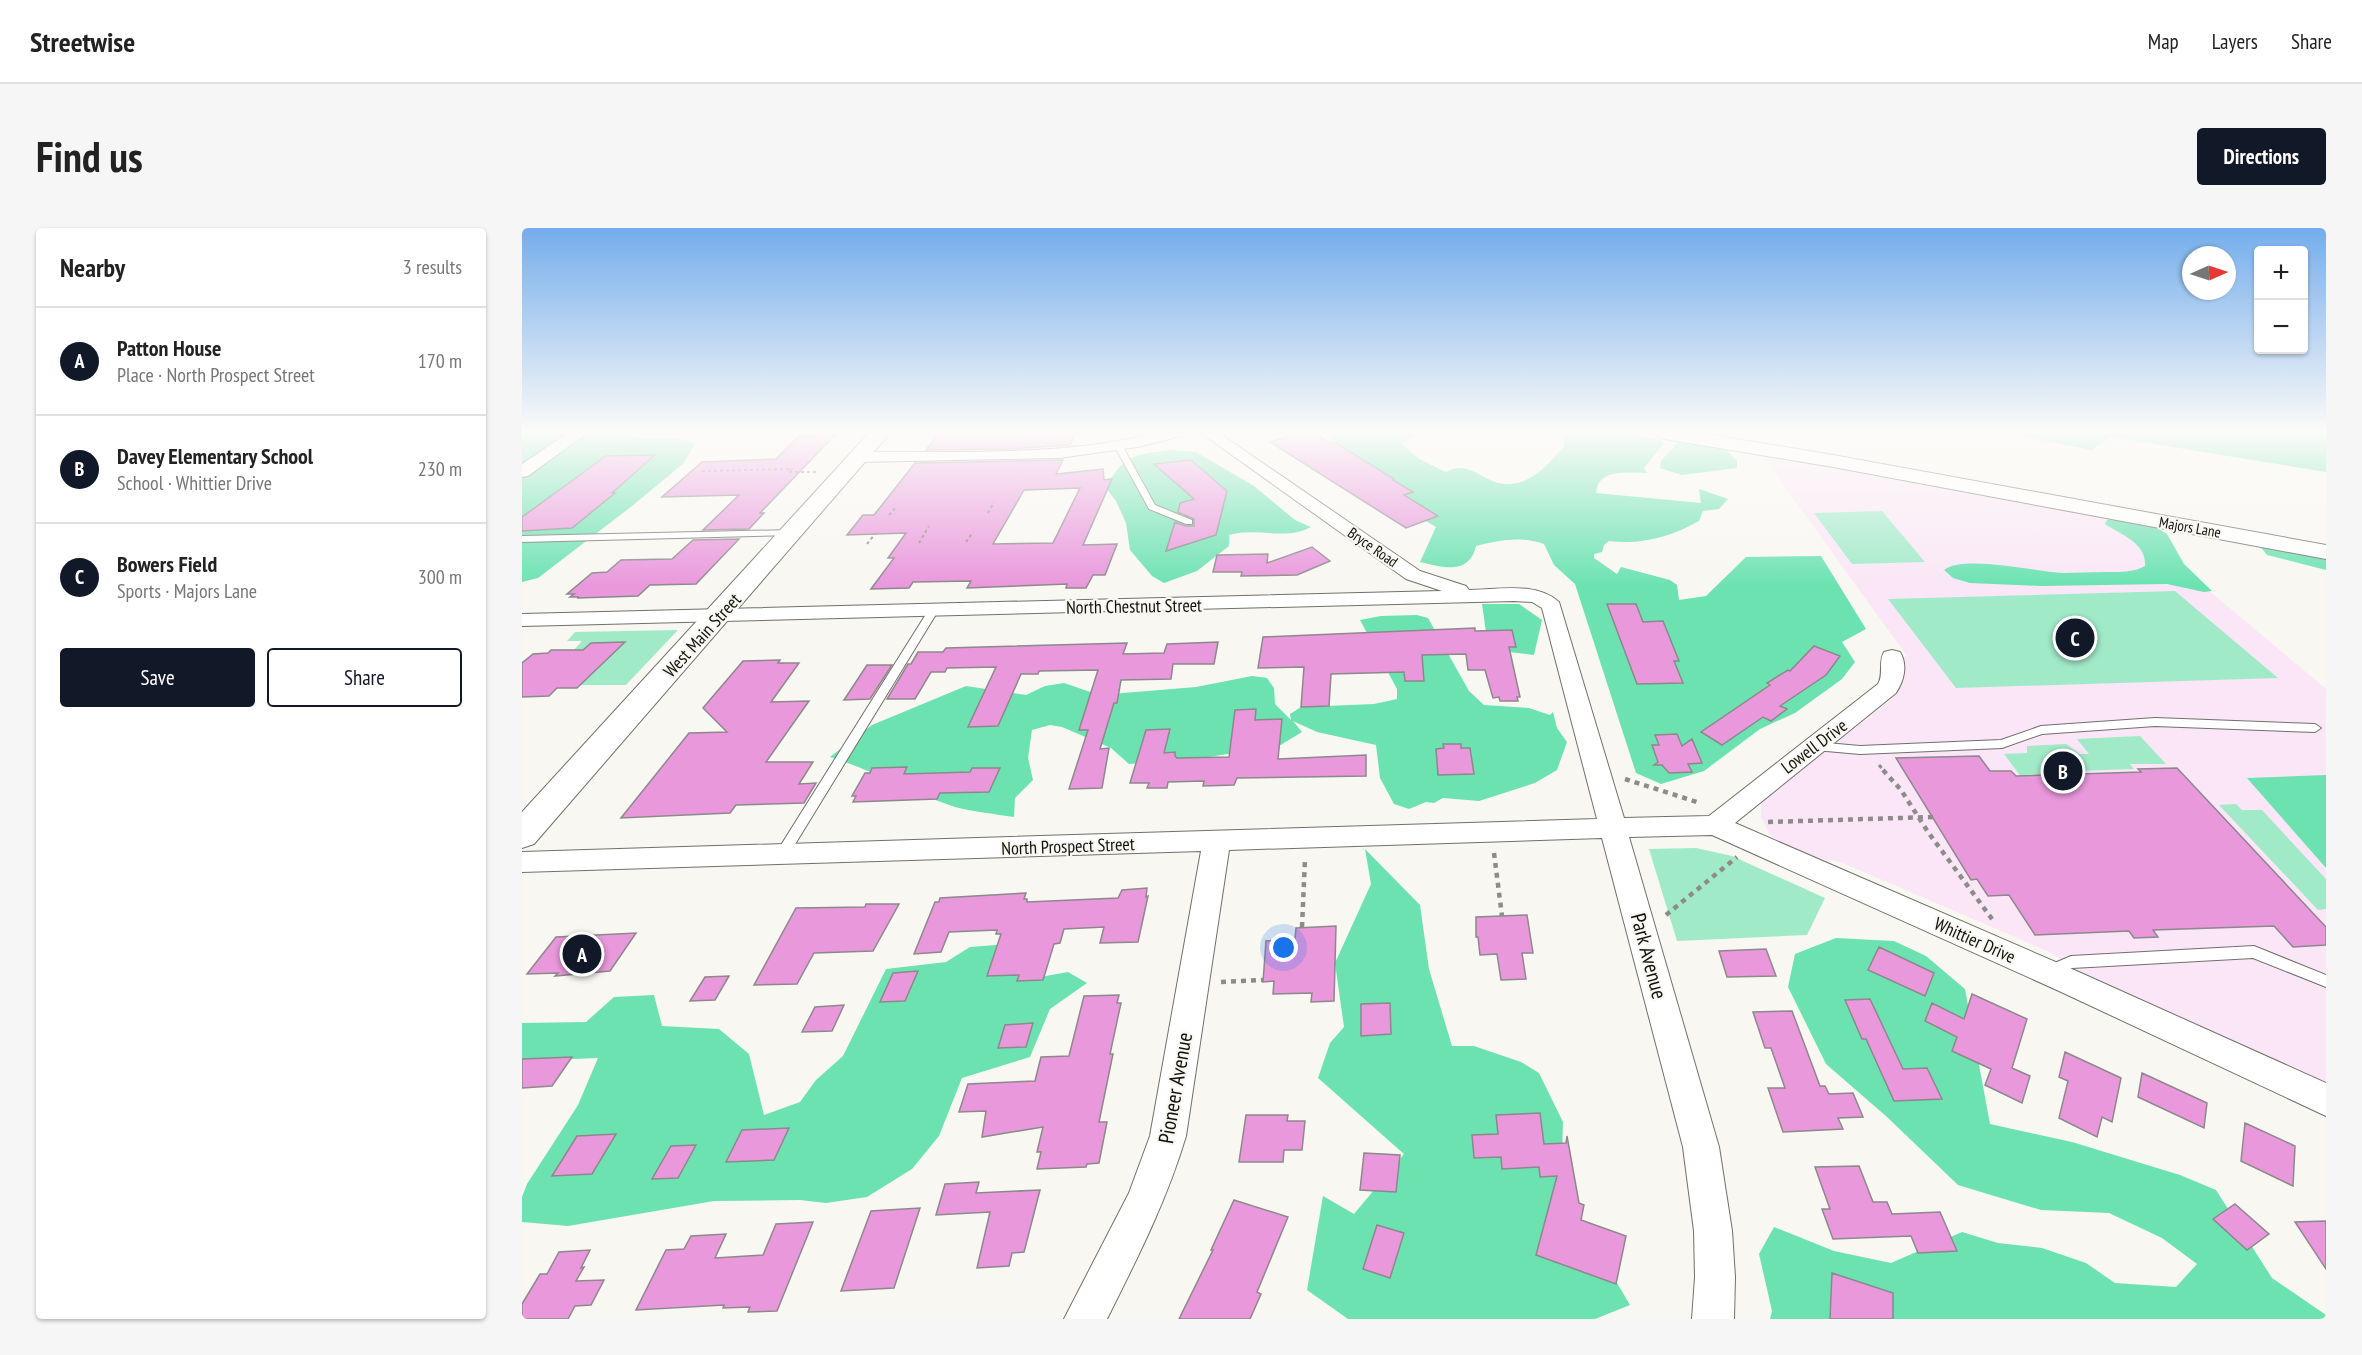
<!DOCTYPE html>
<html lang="en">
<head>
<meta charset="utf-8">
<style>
	body { margin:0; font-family:"PT Sans Narrow",sans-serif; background:#f6f6f6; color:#222 }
	.controls { position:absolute; right:18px; top:18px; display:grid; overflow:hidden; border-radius:6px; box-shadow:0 2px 4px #0004 }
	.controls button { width:54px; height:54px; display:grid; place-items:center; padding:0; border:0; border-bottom:2px solid #e0e0e0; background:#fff; color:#222; font:30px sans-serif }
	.compass { position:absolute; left:1660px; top:18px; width:54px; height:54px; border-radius:50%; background:#fff; box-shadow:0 2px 4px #0004; rotate:87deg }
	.you { position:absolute; left:762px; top:720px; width:21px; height:21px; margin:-15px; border:4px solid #fff; border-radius:50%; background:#1a73e8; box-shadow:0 0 0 9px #1a73e833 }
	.badge { display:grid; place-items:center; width:39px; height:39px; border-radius:50%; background:#111827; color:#fff; font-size:20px; font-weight:700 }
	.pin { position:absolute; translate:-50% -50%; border:3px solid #fff; box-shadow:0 2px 6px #0006 }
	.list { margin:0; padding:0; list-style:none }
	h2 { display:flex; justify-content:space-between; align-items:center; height:78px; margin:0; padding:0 24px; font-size:26px }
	h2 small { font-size:20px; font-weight:400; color:#767676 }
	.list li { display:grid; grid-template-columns:39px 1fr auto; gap:18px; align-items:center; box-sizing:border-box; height:108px; padding:0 24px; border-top:2px solid #e0e0e0 }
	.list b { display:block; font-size:22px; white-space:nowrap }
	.list p { margin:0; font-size:20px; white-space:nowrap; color:#767676 }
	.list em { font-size:20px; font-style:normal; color:#767676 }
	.actions { display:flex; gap:12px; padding:18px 24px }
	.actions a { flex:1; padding:14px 0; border:2px solid #111827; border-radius:6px; text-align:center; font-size:21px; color:#111827 }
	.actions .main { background:#111827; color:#fff }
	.map { position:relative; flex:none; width:1804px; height:1091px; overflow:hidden; border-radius:6px }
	header { display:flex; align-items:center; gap:36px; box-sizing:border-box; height:84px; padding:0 30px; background:#fff; border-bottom:2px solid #e0e0e0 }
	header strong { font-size:28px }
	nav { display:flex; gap:33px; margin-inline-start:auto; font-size:21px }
	.intro { display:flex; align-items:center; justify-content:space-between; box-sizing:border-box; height:144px; padding:0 36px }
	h1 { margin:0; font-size:42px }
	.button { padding:15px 27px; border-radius:6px; background:#111827; color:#fff; font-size:21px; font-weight:700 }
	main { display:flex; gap:36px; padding:0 36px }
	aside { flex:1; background:#fff; border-radius:6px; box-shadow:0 2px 4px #0004 }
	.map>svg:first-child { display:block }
</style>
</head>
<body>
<header>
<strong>Streetwise</strong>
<nav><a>Map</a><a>Layers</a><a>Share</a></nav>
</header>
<div class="intro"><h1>Find us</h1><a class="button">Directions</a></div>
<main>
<aside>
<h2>Nearby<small>3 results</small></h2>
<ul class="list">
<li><span class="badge">A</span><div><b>Patton House</b><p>Place · North Prospect Street</p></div><em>170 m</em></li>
<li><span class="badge">B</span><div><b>Davey Elementary School</b><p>School · Whittier Drive</p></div><em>230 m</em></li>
<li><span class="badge">C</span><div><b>Bowers Field</b><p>Sports · Majors Lane</p></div><em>300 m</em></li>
</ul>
<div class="actions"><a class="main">Save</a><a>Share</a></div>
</aside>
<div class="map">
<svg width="1804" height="1091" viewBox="0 0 1804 1091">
	<rect width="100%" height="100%" fill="#f8f7f2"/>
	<!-- education -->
	<path fill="#fae6f6" d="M1237,223L1599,289L1804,461V560L1737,563L1804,640V854L1564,751L1530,725L1321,635L1310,632L1291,631L1264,620L1247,605L1239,589V573L1369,472L1382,450V440L1378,429L1385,428Z"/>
	<!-- green -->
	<path fill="#a1eac8" d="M1360,283L1403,334L1330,336L1292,285Z
		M1653,363L1756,450L1434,460L1366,371Z
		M156,402L104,457H58L102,414L69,415L57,425L52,422L60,413H45L53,404Z
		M1618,508L1644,536H1608L1612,541L1529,544L1536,553L1503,554L1482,526L1505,525V518L1544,516L1558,526H1567L1555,511Z
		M1714,576L1720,582H1740L1804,651V681L1796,682L1697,577Z
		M1174,620L1210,628L1303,670L1285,707L1155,713L1127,621Z"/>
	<!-- forest -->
	<path fill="#6ce2b1" d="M0,205H103C124,217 150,204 173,215L162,235L110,278L16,350L0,354Z
		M808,205H895V208L879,215L897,231L924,244C943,233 956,248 973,254C1003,264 1025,238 1042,218V211L1047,205H1092L1139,212L1141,216L1122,240L1125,245C1106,245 1076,240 1074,265L1179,275L1177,261L1206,271L1197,281L1181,283L1177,293C1148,309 1120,317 1087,313L1082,317L1080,324L1072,326V330L1095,346L1099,339L1148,352L1155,357L1157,372L1184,368L1224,329L1299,328L1344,401L1320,414L1333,434L1320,451L1273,485L1238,501L1182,543L1139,556L1114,545L1053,356L1032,337L1022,316C999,308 976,312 954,318C947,348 920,339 898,334L914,299L804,233L811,209Z
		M1484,205H1804V244L1589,209L1570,222Z
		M1157,213L1205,223L1215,233V240L1160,247L1138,240L1139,233Z
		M650,222L674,224L732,258L773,292L789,299C763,313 735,299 707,307V318L675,343L642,355L630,348L608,322L604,295L594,273L584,260C602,225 613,227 650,222Z
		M1597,291L1631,297L1645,306L1662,336L1690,363L1682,364L1645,356L1519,358L1448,355L1431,350L1422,342C1441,326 1515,344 1541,345C1555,345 1569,344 1583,344C1596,344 1611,345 1623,338C1625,315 1599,307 1583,296L1585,292Z
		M1737,317L1804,328V342L1745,327Z
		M960,376H997L1020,392L1012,427L987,424L967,425Z
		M895,387L906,390L947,463L962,477L1007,480L1028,487L1031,484L1035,500L1045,514L1035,542L1013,555L957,573L921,570L912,575L904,574L887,581L872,576L858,550L854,517L795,504L771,493L780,504L757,518L674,531L607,536L589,520L540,499L528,497L510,502L506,530L511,552L493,570L492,589C473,586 452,584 433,579C390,565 351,542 308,529L350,497L444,458L504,467L523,458L542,455L577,467L674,459L730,448L745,450L752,460L753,476L769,492L768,486L779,479L852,476L875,471V461L838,392L859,388Z
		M1804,547V640L1725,550Z
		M843,621L898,677L907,741L930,818H952L999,834L1017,845L1041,894L1039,960L1108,1077L1073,1091H826L785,1062L801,968L832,986L882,926L796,850L808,815L822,799L813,735L849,656Z
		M1314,710L1372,713L1404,728L1443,761L1468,896L1550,914L1658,947L1694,962L1750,1050L1804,1087V1091H1248L1250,1083L1237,1026L1252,999L1312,1023L1369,1035L1440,1004L1476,1015L1520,1020L1564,1035L1593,1055L1654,1059L1675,1036L1640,1010L1587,985L1519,982L1436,957L1365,889L1304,836L1266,759L1273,726Z
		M510,714L496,753L546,744L565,755L528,781L508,829L440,850L417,908L390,941L345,969L304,975L278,972L192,973L46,998L0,994V969L5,956L56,877L76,830L0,833V795L64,794L92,769L132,767L140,798L197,801L227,826L242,887L278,874L294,852L321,828L364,741L424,734L448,719Z"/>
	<!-- building -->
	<path fill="#e998dc" stroke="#8d888c" stroke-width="1.5" fill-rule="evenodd" d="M417,205H553L548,217L487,221L404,222Z
		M778,205H792L810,216L814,215L872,251L871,252L891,264L882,267L916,288L884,300L748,214Z
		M313,207L238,285H242L227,301L181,302L217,267L140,269L180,234L254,231L277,208Z
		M133,227L90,265H93L50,300L0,303V289L84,228Z
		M541,232L534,246L581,241L582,252L590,251L561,317L595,316L583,347H571L564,360H544L545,356L445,360L449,353L391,354L387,360L349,361L372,330H366L384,305L325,307L341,287H352L393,235ZM558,260L531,315L471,316L502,262Z
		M669,232L705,263L694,307L644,323L653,294L663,298H672V291L656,284L658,275L672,271L632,236Z
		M217,311L174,356L128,357L116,368L55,370L57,369H48L52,366H45L70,345L85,344L99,332L150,331L171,312Z
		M790,319L808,333L775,347L719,348L720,344H691L695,327L746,326L745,335Z
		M1085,376H1114L1121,394L1141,393L1157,433H1152L1161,455L1115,456Z
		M953,400V403L990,402L994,419H987L998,469H995L996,473H978L977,469L971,470L963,442H946L944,426L900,427L902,453H883L882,444L809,446L807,478L779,479L782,439L736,440L741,409Z
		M103,414L55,460H35L27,468L0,469V435L11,426L26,425L29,422H61L69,415Z
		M696,414L692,436H651L649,451L599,452L595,475H592L578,521L587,520L580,560L547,561L566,502H557L576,442L517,443L516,446H499L476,498L446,499L474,439L425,440L423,444H409L393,471H365L386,436H389L396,424H421L424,420L605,415L601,426L642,425L645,416Z
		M1292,418L1318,428L1304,447L1258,478L1265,481L1249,493L1241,489L1200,517L1179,504L1248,457L1245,455L1266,442L1268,443Z
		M258,432L256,435H277L249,474L287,473L244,534H291L277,556L294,555L282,575L214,577L208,585L99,590L167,505L205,504L181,480L221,433Z
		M345,437H370L348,471L322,472Z
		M734,481L733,492L760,491L756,531L844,527V548L715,550L712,557L681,558L682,553L646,554L645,560H625L627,555H608L624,502L648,501L642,525L653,524V528L655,530L707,529L713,482Z
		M1155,506L1160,518L1170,511L1180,535L1166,536L1170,544L1147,545L1140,537H1132L1136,534L1130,517H1137L1133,507Z
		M921,516H939V520H948L952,546L916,547L914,521L922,520Z
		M1457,528L1468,543H1489L1494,548L1619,544L1616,541L1655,540L1804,699V717L1771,719L1752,698L1631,702L1636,709L1612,710L1607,703L1513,707L1487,667L1466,668L1455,651L1449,652L1374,530Z
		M385,539L382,546L448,544L450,540H478L467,564L418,565L415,571L331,574L334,568H330L343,545H348L350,540Z
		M625,660L624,669L626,668L616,714L578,715L582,699L542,701L538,715L532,716L521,752L495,753L497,747L465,748L479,706H474L475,702L427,704L419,724L392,726L413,674H417L418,670L504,665L502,671H505V674L596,670L600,662Z
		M344,676H377L351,723L292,725L275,756L232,757L274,680L343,679Z
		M1005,687L1011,725H1000L1004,751L979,752L975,726L958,727L956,709H954V689Z
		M814,698L812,773L789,774L790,765L751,766L752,753L741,754L744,713L773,711L774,700Z
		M114,705L88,743L33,748L36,745L5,746L34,709Z
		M1357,719L1412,745L1403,768L1346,742Z
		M1244,721L1254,748L1205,749L1197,723Z
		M396,743L383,773L358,774L371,745Z
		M207,748L193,772L168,773L183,749Z
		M1450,766L1505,791L1490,840L1508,848L1500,875L1463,857L1469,841L1430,823L1435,809L1403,793L1410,775L1442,791Z
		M597,767L595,775H599L588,826H591L577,894H585L577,935L565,936L564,939L515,941L519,924H515L521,899L460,909L464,883L437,884L446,856L513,853L519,829L547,828L562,768Z
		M1348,771L1381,841L1405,840L1420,871L1372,873L1344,811H1340L1323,772Z
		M868,775L869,806L839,808V776Z
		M322,777L310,803L280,804L293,779Z
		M1270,783L1298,858H1303L1307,866L1331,865L1341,889L1316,890L1321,901L1261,904L1246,860H1263L1249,820H1243L1231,784Z
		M511,795L504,819L476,820L483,797Z
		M1543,824L1599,850L1590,894L1580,889L1575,909L1537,890L1546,853L1537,849Z
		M50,829L30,858L0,860V831Z
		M1620,845L1685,875L1682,900L1616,869Z
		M1018,885L1022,916L1044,915L1045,908L1057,975L1062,977L1059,992L1104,1008L1094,1056L1014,1027L1035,948L1018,949L1017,939L980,941L979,929L952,930L950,907L976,906L974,887Z
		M724,887H766L765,893H783L780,922H762L761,934H717Z
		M1723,895L1773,918L1771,958L1719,933Z
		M267,900L252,932L204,934L220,902Z
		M94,906L70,946L30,948L55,908Z
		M174,917L156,950L130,951L149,918Z
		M842,925L878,927L874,964L838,962Z
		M1337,938L1351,974H1365L1370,986L1418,984L1435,1023L1396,1025L1389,1008L1311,1011L1300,981H1308L1293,939Z
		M457,954L454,965L518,962L502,1024L490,1025L487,1038L455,1040L468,984L414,987L423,956Z
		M712,972L766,989L735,1064L739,1066L728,1091H657L691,1022H689Z
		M1713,976L1747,1006L1725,1022L1691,991Z
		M398,980L372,1060L319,1063L349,983Z
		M1804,993V1041L1773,994Z
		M291,994L255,1083L226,1084L228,1079L201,1080L202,1077L114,1082L144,1022L162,1021L169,1008L204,1006L193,1030L241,1027L254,996Z
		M855,997L882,1005L868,1050L841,1041Z
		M68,1022L59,1040L62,1039L54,1053L82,1052L69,1077L53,1078L46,1091H0V1076L18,1046H25L37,1024Z
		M1310,1045L1371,1065V1091H1308Z"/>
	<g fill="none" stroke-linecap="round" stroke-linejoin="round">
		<!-- service casing -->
		<g stroke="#71706b" stroke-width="2">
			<path id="service" d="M594,217L601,219L633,277L670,292V296H664L627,281L593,219Z
				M269,302L273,305L272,307L0,314V308Z
				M411,380L416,383L264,631H254L252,628L254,625L406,383Z
				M1633,490L1793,496L1799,500L1793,504L1633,498L1520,506L1480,520L1338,526L1293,522L1287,518L1293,514L1338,518L1479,512L1519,498Z
				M1732,718L1804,747V759L1731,730L1550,740L1526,750L1521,748L1519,744L1521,740L1549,728Z"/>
		</g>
		<!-- minor casing -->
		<g stroke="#71706b" stroke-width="2">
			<path id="minor" d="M46,205H65L6,248L0,249V236Z
				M634,205H662L660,208L615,219L537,230L337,234L329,229L337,224C436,223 538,229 634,205Z
				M679,205H697L898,343L944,358L947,362C975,362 1014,353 1037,374L1102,590L1187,588L1356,456C1362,446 1356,434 1362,424L1370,422L1378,424C1386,437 1382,453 1374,465L1213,595L1559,745L1804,855V888L1537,763L1190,607L1107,609L1197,919L1210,1003L1213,1049L1212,1091H1170L1173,1049L1172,1003L1161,919L1080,610L707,622L664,908C645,972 615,1031 585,1091H542L607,965L628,908L679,623L0,644V624L1075,591L1020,380L1010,374L992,373L0,398V386L920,363L884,351Z"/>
		</g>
		<!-- tertiary casing -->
		<g stroke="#71706b" stroke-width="2">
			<path id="tertiary" d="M1133,205H1179L1311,227L1804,317V331L1311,239L1143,211L1136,209Z"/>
		</g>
		<!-- secondary casing -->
		<g stroke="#71706b" stroke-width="2">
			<path id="secondary" d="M347,205H368L12,616L0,620V584Z"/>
		</g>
		<!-- path-far2 -->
		<path stroke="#8c8c88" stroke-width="2" stroke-dasharray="3 3" stroke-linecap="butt" d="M180,243L270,241L266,244H297
			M466,285L472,274
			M367,287L374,279
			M444,314L451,304
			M397,315L407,298
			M345,316L353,306"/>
		<!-- path-far1 -->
		<path stroke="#8c8c88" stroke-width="3" stroke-dasharray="4 4" stroke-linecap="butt" d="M1357,537L1362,543"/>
		<!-- path -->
		<path stroke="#8c8c88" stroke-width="4.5" stroke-dasharray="5 5" stroke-linecap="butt" d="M1361,542L1379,562L1406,604L1473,695
			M1103,551L1175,574
			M1246,594L1411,589
			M972,625L980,688
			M1144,687L1215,629
			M780,699L783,631
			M699,754L741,752"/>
		<!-- service -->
		<use href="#service" fill="#fff" fill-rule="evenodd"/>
		<!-- minor -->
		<use href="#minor" fill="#fff" fill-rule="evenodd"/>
		<!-- tertiary -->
		<use href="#tertiary" fill="#fff" fill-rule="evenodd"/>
		<!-- secondary -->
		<use href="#secondary" fill="#fff" fill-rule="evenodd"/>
	</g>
	<!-- sky -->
	<linearGradient id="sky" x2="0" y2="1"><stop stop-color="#74adeb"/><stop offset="0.57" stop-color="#fcfbf9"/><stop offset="1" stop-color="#fcfbf9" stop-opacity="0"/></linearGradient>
	<rect width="1804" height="358" fill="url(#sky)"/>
	<g text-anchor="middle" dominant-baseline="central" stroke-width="4.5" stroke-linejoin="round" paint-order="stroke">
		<!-- far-street labels -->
		<g font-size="15" fill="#11110f" stroke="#f8f7f2">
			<text transform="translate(1668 299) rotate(10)">Majors Lane</text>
			<text transform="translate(851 319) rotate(35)">Bryce Road</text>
		</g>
		<!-- street labels -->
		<g font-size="18" fill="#11110f" stroke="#f8f7f2">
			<text transform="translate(612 378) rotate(-1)">North Chestnut Street</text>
			<text transform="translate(180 407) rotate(-48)">West Main Street</text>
			<text transform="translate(1292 518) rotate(-37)">Lowell Drive</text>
			<text transform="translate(546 618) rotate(-2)">North Prospect Street</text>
			<text transform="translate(1453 712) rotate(24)">Whittier Drive</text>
		</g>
		<!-- near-street labels -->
		<g font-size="21" fill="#11110f" stroke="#f8f7f2">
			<text transform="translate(1127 728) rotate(75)">Park Avenue</text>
			<text transform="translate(653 860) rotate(-80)">Pioneer Avenue</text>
		</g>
	</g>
</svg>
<div class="controls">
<button>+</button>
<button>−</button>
</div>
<svg class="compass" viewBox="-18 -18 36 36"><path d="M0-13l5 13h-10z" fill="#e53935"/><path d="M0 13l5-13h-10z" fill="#767676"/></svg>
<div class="you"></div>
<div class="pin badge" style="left:60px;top:726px">A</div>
<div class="pin badge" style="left:1541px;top:543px">B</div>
<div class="pin badge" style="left:1553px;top:410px">C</div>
</div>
</main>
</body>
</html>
